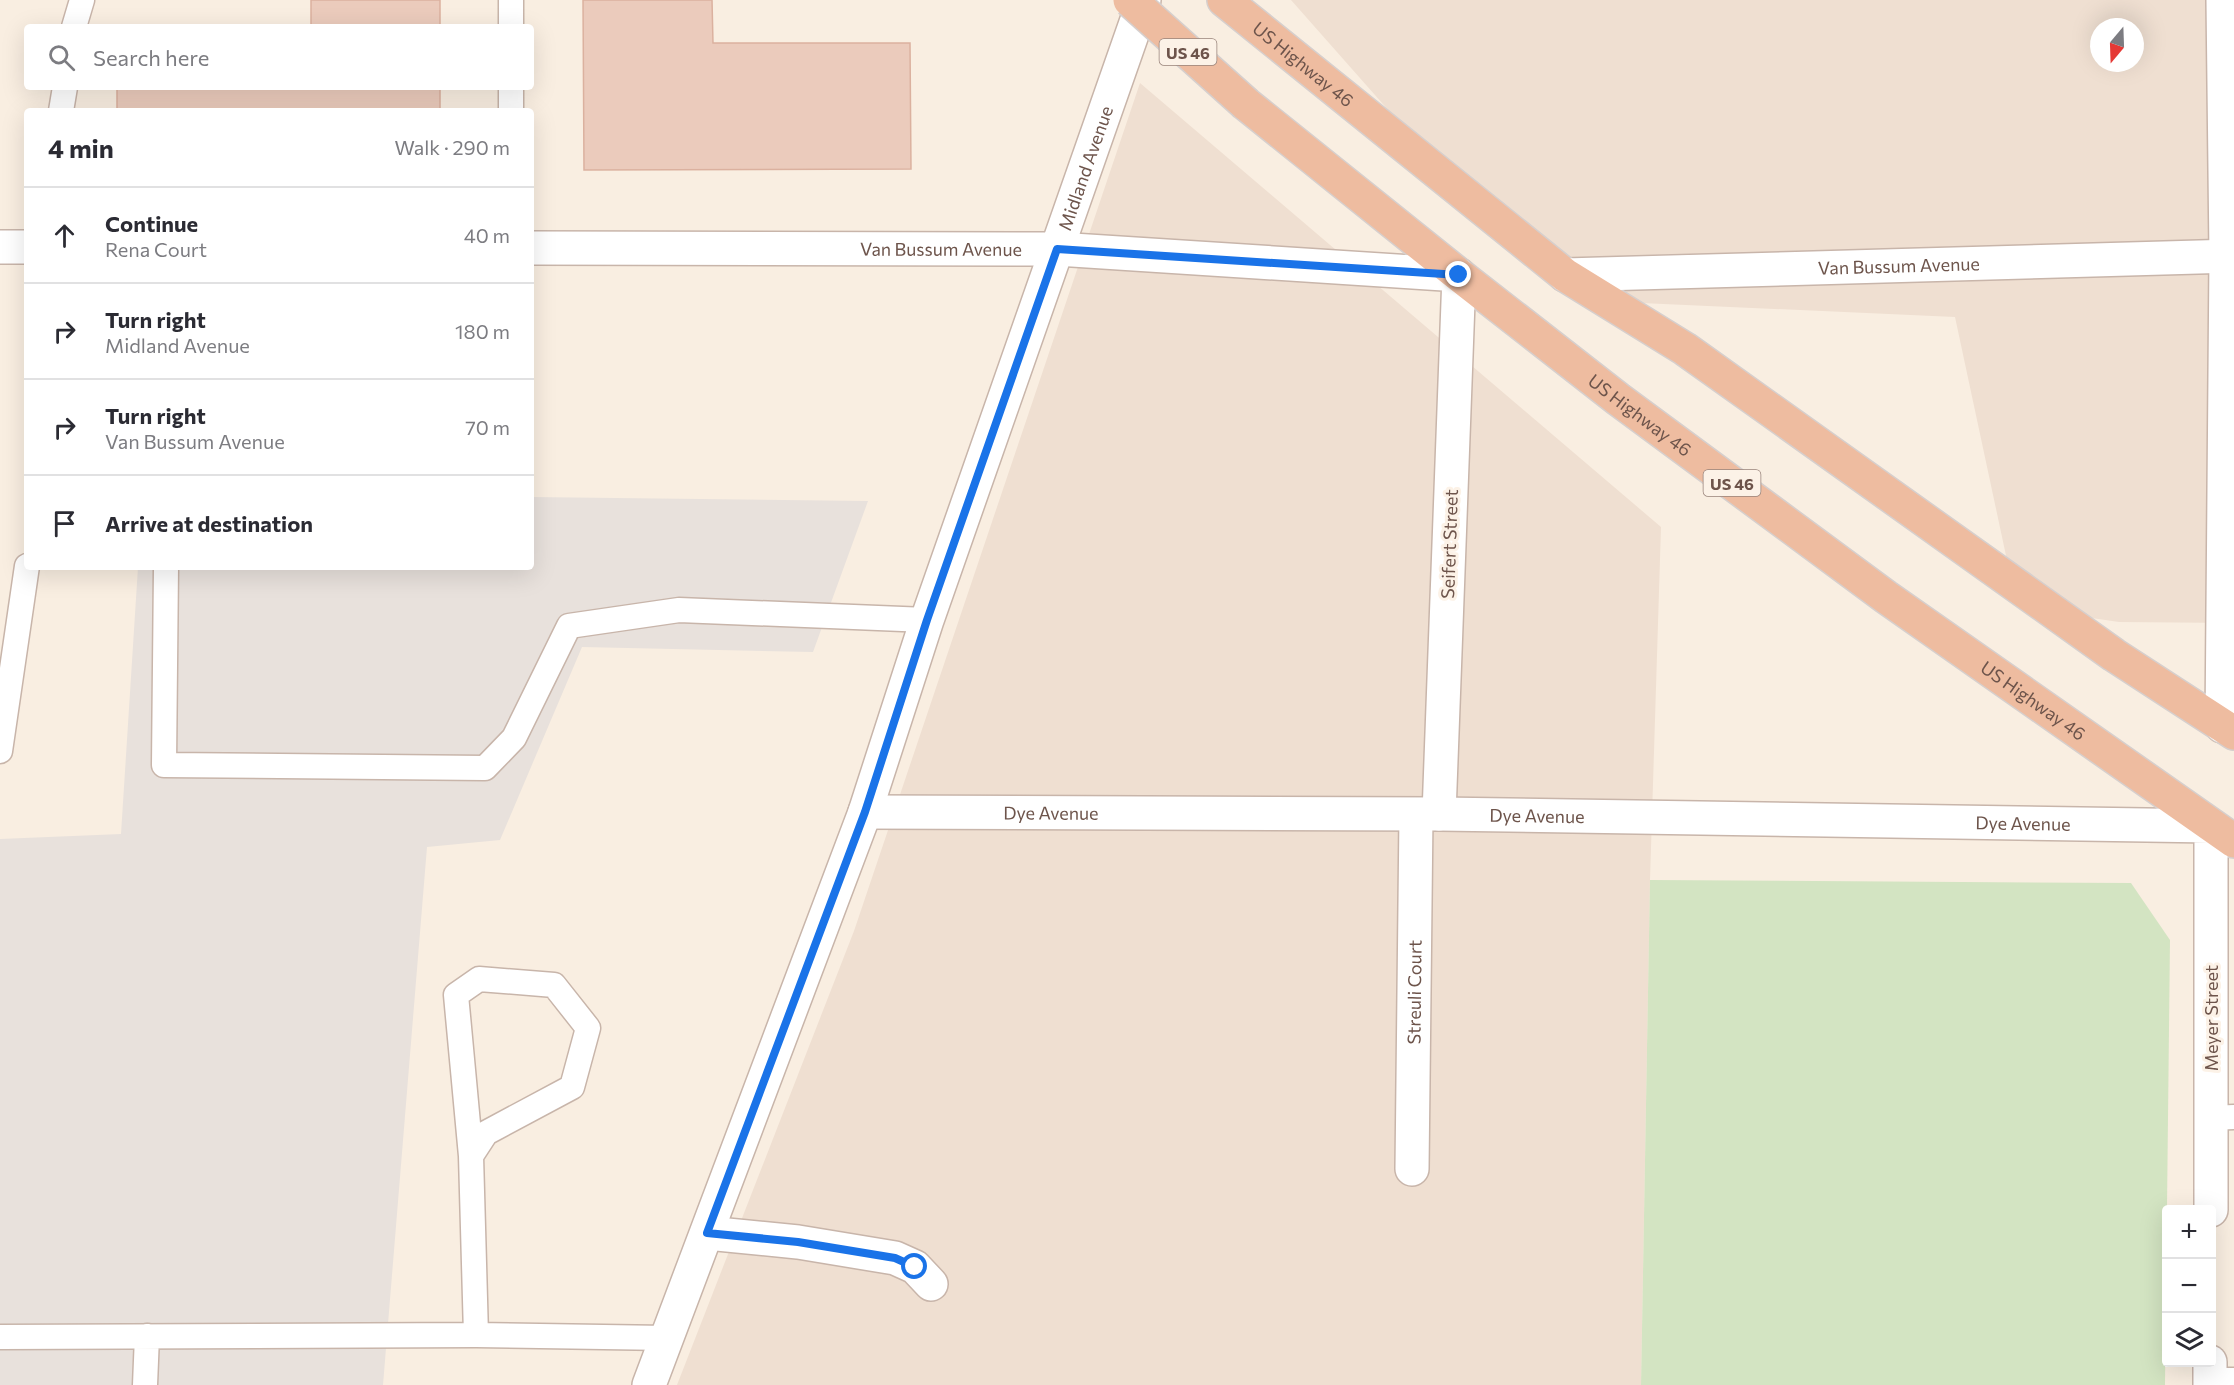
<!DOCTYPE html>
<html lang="en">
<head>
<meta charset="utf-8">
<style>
	body { margin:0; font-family:Commissioner,sans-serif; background:#f7f7f7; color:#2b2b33 }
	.controls { position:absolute; right:18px; bottom:18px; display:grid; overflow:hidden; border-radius:6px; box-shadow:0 6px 24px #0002 }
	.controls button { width:54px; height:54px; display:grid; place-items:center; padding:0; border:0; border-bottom:2px solid #e1e1e2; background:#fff; color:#2b2b33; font:30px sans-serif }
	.compass { position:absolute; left:2090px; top:18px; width:54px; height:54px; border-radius:50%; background:#fff; box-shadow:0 6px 24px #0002; rotate:199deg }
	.stop { position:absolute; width:18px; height:18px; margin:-14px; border:4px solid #1a73e8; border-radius:50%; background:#fff }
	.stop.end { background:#1a73e8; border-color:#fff; box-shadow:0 2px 6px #0008 }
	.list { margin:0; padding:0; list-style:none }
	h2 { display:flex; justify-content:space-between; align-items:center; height:78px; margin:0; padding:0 24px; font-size:26px }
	h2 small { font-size:20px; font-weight:400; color:#7c7c81 }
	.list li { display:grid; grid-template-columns:39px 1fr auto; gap:18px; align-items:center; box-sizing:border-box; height:96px; padding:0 24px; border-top:2px solid #e1e1e2 }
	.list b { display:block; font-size:22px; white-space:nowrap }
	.list p { margin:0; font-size:20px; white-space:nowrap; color:#7c7c81 }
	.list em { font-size:20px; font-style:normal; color:#7c7c81 }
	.icon { flex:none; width:33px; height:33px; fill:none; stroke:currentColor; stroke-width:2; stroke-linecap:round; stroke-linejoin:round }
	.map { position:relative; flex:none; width:2234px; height:1385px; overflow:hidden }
	.search { position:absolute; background:#fff; box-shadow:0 6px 24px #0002; left:24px; top:24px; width:510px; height:66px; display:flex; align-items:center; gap:15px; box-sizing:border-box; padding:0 21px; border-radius:6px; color:#7c7c81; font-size:22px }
	.panel { position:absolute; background:#fff; box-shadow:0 6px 24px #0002; left:24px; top:108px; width:510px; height:462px; border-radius:6px }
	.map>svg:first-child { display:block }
</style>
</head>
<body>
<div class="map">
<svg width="2234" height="1385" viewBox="0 0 2234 1385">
	<rect width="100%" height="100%" fill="#f9eee1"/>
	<!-- residential -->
	<path fill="#efdfd1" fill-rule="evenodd" d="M1291,0H2234V623L2119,622L2017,607L1955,317L1619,302L1420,146ZM2099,27H2135V63H2099Z
		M1140,83L1661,527L1650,880L1641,1385H677L854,931Z"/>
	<!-- industrial -->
	<path fill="#e8e1dc" d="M531,497L868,501L813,652L582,647L500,840L427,847L383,1385H0V839L121,834L138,567H531Z"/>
	<!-- green -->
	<path fill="#d3e4c2" d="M1650,880L2131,883L2170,940L2165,1385H1641Z"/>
	<!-- building -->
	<path fill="#ebcbbc" stroke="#dbb19f" stroke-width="1.5" d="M311,0H440V27H311Z
		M583,0H712L713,43H910L911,169L584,170Z
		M117,87H440V111H117Z"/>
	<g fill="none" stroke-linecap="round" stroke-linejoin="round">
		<!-- service casing -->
		<g stroke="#c8b5aa" stroke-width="27">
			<path id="service" d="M74,27L82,0
				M511,27V0
				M61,111L65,87
				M511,111V87
				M166,567L164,765L485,768L514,738L569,626L679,610L927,620
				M0,751L27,566
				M2211,1118L2234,1117
				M471,1156L456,995L479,979L554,985L588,1028L572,1087L486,1133L471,1156L476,1335
				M0,1337L476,1335L667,1338
				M2210,1380H2234
				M145,1385L147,1336"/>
		</g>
		<!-- minor casing -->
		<g stroke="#c8b5aa" stroke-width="36">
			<g id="minor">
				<path d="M0,247H27"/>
				<path id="s1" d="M531,248L1057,249L1459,275L1439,814"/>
				<path id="s2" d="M1565,275L2234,256"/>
				<path d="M2222,726L2226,256L2223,0"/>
				<path id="s3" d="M865,812L1439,814L2211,826V1210"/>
				<path id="s4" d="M1412,1169L1416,815"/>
				<path d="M707,1233L798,1242L895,1258L915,1267L931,1284"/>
				<path d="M2210,1385V1362"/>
			</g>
		</g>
		<!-- tertiary casing -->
		<g stroke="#c8b5aa" stroke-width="36">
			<g id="tertiary">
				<path id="s5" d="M649,1385L865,812L927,620L1144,0"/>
			</g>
		</g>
		<!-- trunk casing -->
		<g stroke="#d6cfcd" stroke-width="36">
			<g id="trunk">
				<path id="s6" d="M1224,0L1565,275L1685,349L2114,655L2234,733"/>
				<path id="s7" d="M1246,104L1459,275L1618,399L1886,597L2234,841"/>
			</g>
		</g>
		<!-- service -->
		<use href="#service" stroke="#fff" stroke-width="24"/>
		<!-- minor -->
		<use href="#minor" stroke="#fff" stroke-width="33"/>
		<!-- tertiary -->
		<use href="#tertiary" stroke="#fff" stroke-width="33"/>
		<!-- trunk -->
		<use href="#trunk" stroke="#eebca0" stroke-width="33"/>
		<!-- trunk-bridge casing -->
		<g stroke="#d6cfcd" stroke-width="36" stroke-linecap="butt">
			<path id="trunk-bridge" d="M1130,0L1246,104"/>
		</g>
		<!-- trunk-bridge -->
		<use href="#trunk-bridge" stroke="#eebca0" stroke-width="33"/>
	</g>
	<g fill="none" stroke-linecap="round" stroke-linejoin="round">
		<!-- route -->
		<path stroke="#1a73e8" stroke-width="8" d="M915,1267L895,1258L798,1242L707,1233L865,812L927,620L1057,249L1459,275"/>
	</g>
	<g text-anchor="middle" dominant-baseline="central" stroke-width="6" stroke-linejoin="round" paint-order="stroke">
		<!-- shield labels -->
		<g fill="#fcf2e7" stroke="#98837a" stroke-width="1.5">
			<rect x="1159.5" y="39" width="57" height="26" rx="4.5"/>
			<rect x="1703.5" y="470" width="57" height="26" rx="4.5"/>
		</g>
		<g font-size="16" font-weight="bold" fill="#6d544b">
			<text x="1188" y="52">US 46</text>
			<text x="1732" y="483">US 46</text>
		</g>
		<!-- street labels -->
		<g font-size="18" fill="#6d544b" stroke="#fcf2e7">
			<text stroke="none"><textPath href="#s6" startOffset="102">US Highway 46</textPath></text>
			<text stroke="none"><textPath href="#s5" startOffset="1293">Midland Avenue</textPath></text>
			<text stroke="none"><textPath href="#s1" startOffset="410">Van Bussum Avenue</textPath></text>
			<text stroke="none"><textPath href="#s2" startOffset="334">Van Bussum Avenue</textPath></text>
			<text stroke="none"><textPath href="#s7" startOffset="502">US Highway 46</textPath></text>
			<text transform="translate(1449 544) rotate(-88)">Seifert Street</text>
			<text stroke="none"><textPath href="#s7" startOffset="988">US Highway 46</textPath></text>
			<text stroke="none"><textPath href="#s3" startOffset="186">Dye Avenue</textPath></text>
			<text stroke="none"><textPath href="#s3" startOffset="672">Dye Avenue</textPath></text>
			<text stroke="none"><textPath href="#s3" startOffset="1158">Dye Avenue</textPath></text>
			<text stroke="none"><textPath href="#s4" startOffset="177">Streuli Court</textPath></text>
			<text transform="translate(2211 1018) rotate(-90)">Meyer Street</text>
		</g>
	</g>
</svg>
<div class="controls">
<button>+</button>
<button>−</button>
<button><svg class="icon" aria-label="layers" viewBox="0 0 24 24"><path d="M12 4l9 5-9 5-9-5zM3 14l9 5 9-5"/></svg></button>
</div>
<svg class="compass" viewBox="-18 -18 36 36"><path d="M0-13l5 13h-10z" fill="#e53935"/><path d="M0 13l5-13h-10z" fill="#7c7c81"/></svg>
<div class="stop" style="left:915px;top:1267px"></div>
<div class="stop end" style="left:1459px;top:275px"></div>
<div class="search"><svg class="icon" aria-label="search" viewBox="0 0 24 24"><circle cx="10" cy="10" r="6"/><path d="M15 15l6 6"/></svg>Search here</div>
<section class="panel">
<h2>4 min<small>Walk · 290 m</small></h2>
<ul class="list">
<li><svg class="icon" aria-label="ahead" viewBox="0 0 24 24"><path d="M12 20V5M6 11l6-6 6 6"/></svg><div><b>Continue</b><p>Rena Court</p></div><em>40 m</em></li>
<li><svg class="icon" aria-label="right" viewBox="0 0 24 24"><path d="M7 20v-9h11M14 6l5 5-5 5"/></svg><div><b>Turn right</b><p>Midland Avenue</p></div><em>180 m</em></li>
<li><svg class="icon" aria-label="right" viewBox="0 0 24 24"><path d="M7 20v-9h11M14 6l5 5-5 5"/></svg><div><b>Turn right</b><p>Van Bussum Avenue</p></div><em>70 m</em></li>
<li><svg class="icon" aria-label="arrive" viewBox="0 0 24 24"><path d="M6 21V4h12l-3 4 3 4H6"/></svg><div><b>Arrive at destination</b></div></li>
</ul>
</section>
</div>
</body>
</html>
